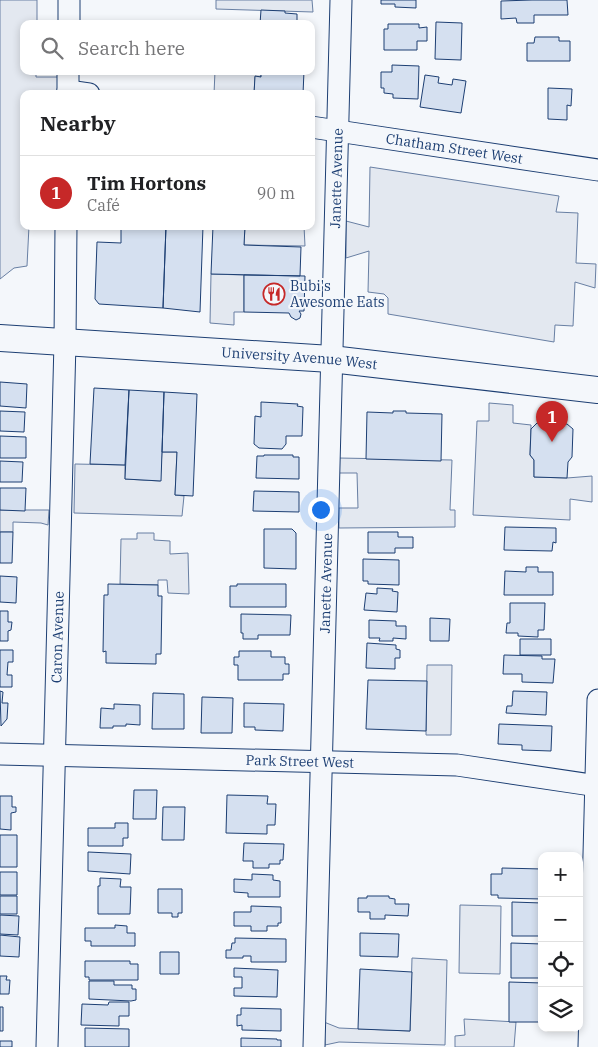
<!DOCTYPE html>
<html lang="en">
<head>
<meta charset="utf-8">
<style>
	body { margin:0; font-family:"IBM Plex Serif",serif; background:#f2f2f2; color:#202124 }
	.controls { position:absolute; right:15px; bottom:15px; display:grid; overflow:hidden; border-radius:10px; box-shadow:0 2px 8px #0003 }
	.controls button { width:45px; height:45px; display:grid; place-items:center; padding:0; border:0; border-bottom:1px solid #e0e0e0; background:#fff; color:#202124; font:25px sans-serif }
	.you { position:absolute; left:320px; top:509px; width:18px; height:18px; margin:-12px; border:4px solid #fff; border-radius:50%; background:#1a73e8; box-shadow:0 0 0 8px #1a73e833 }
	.badge { display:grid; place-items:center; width:32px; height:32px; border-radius:50%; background:#c62828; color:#fff; font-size:16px; font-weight:700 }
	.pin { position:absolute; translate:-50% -41px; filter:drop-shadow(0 1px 2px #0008) }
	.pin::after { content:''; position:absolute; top:26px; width:18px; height:15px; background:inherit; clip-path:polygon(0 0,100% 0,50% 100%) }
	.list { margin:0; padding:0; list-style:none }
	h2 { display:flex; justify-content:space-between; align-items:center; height:65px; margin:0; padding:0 20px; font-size:21px }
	h2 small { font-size:16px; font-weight:400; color:#757577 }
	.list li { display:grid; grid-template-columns:32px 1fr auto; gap:15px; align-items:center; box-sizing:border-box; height:75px; padding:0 20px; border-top:1px solid #e0e0e0 }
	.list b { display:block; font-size:19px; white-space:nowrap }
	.list p { margin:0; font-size:16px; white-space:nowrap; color:#757577 }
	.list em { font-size:16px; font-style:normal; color:#757577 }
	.icon { flex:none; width:28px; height:28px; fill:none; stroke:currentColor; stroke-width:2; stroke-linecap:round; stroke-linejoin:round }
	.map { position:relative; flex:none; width:598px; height:1047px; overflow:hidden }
	.search { position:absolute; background:#fff; box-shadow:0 2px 8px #0003; left:20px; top:20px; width:295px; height:55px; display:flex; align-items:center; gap:12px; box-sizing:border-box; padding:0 18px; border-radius:10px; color:#757577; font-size:19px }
	.panel { position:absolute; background:#fff; box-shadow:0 2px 8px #0003; left:20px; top:90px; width:295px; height:140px; border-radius:10px }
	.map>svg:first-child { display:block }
</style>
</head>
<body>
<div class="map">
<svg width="598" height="1047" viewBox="0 0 598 1047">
	<rect width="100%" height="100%" fill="#f4f7fb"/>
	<!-- parking -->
	<path fill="#e3e8f0" stroke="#687fa3" d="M0,0H37V24H24V71H36V77H59L58,94H24V226H29L27,266L14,268L0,279Z
		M216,0H312L313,12L216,9Z
		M215,71H261V77H255L254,94H214Z
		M370,167L559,196L556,212L578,213L576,263L596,264L595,288L575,282L573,326L555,325L554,342L388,314V298L384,294L368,292L369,251L346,258V221L369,227Z
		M245,226H304L305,246L244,245Z
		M211,274L244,275V312H234V325L210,323Z
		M489,403L513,405V423L531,425L530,455L534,460V477L567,478L592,476V502L570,499V520L473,515L477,421H489Z
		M162,452H177L175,495L184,496L182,516L74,513L75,464L125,465V479L160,481Z
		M338,458L452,460L450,510H455V527L339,528V508H358L357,473H337Z
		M0,510H49L48,525L41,523L13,522V532H0Z
		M137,533H154V540L170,541V554L188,553L189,594L168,593L167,580H158V585L120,584L121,539H137Z
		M427,665H452L451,735H426Z
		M460,905L501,906L500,974L459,973Z
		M412,958L447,960L445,1045L339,1042L325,1045L324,1022L339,1028L410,1031Z
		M464,1019L516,1022L514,1047H455V1036L465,1035Z"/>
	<!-- building -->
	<path fill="#d5e0f0" stroke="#1d3f73" d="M381,0H416V8L395,7V4H381Z
		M532,0H567L568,15H534V23H517L516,18L501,19V1Z
		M261,10L285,11V13L297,14V24H260Z
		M436,22L462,23L461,60L435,59Z
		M388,24H419V28L427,27V41H417V50H384V29H388Z
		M535,37H559V41H570V61H527V43H534Z
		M392,65L419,66L418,99L393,98V94L384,93V88H381V72H392Z
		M261,71H304L303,94H254L255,76L261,77Z
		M425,75L439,77L438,83L452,85L453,79L466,81L461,113L420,107Z
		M548,88L572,89L571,106L567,105V120L548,119Z
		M121,226H166L163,308L99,304L95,299L97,242L121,243Z
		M166,226H203L200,312L163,308Z
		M213,226H245L244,245L301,247L300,276L211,274Z
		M244,275L305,276L304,311H299L301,314L300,318L296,320L291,317L289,313L244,312Z
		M0,382L27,384L26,408L0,406Z
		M94,388L129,390L125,465L90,464Z
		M129,390L164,392L161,481L125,479Z
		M164,392L197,394L193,496L175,495L177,452H162Z
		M261,402L298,404L297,406L303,407L302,436H286V444L282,449L259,448L254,444L255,416L261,417Z
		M0,411L25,412L24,432L0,431Z
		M393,411H406V413L442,414L441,461L366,459L367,412L393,413Z
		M537,423L567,424L573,429L572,457L568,462L567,478L534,477V460L530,455L531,429Z
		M0,436L26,437V458H0Z
		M264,455H293V457H299V479L256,478L257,456H264Z
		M0,461L23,462L22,482H0Z
		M0,488H26L25,511L0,510Z
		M254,491L299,492V512L253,511Z
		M505,527L556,528V543L553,542L552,551L504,550Z
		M264,529H292L296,533V569L264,568Z
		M0,532H13L12,563H0Z
		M368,532H398V537H413V548H395V553H368Z
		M363,559L399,560V585L368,584V581H363Z
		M526,567H538V572H553V595H504L505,571L526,572Z
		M0,576L17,577L16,603L0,602Z
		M108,584L158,585V596H162L161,654H156V664L106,663V651L103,652L104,595H108Z
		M237,584H286V607H230V586H237Z
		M377,588L393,589L392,591L398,592L397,612L364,610L366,593L377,594Z
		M510,603H545L544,630H538V637L518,636V633H506L507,623H510Z
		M0,611H8V622H12L11,630L8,631V641H0Z
		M241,614L291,615L290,635H258V639H243V633H241Z
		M430,618L450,619L449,641H430Z
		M369,620L396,621V626H406V639L393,638V641H379L380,638H369Z
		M520,639H551V655H520Z
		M367,643L396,645V649L400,650V658H395V669L366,668Z
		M0,650H13V662H8L7,675H12V687H0Z
		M239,651H271V657H285V664H289V674H283V680H238V665H234V657H239Z
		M504,655L542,656V659H555L553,683L522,682V674H503Z
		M368,680L427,681L426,731L366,729Z
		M0,691L3,692L2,703H8L7,719L1,726Z
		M513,691L547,692L546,715L506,713L507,706H512Z
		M153,693L184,694V729H152Z
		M202,697L233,698L232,733H201Z
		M244,703L284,704L283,731L255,730V727H244Z
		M114,704L140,705V725L126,724V726H113V728H100L101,708L114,709Z
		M499,724L552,726L551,751L522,750V745L498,744Z
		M134,790H157L156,819H133Z
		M227,795L268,796L267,804H276L275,825H267V834L226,833Z
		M0,796H12V807H16V812L11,813V830L0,829Z
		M163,807H185L184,840H162Z
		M115,823H128V838H123V846H88V828H115Z
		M0,835H17V867H0Z
		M244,843L284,844L283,860H280V864H269V868H253V861H243Z
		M88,852L131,854L130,874L88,871Z
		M502,868L542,869V899L498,898V895H491V874H502Z
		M0,872H17V895H0Z
		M252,874L273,875V880L280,881V897H248V893L234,892V879L252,880Z
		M100,878L121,879L120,887H131L130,914H98V886H100Z
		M158,889H182V913H178V917H172V913H158Z
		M0,896H17V914H0Z
		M367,896H389V898L395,899V904H409L408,916L385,915V919H370V912H358V898H367Z
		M512,902L542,903V936H512Z
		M251,906L281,907V923H278V926H267V931H251V926H234V912H251Z
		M0,915L19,916L18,935L0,934Z
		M115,925L127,926V933H135V946H91V941H85V928H115Z
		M360,933L399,934L398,957L360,956Z
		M0,935L20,937L19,957L0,956Z
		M235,938L286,939V962H251V956H243V958H226V950H231L232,943H235Z
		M511,943L542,944V978H511Z
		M160,952H179V974H160Z
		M85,961H130V964H138V980H89V977H85Z
		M234,968L278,970L277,997L234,996V988H242V977H234Z
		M360,969L412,972L410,1031L358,1029Z
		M0,976H7L6,980H10L9,994H0Z
		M89,981H114V985H132V989H136V1000L131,1001L89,999Z
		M509,982L542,983V1022H509Z
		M109,1002H129V1016H119V1026L81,1025L82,1004L108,1005Z
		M0,1007H3V1031H0Z
		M241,1008L281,1009V1031L242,1030V1025L237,1026V1015H241Z
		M85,1028L129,1029V1047H85Z
		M241,1038L277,1039V1040H281V1047H241Z
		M0,1041H12V1047H0Z"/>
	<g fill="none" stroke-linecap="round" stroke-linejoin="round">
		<!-- minor casing -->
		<g stroke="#1d3f73" stroke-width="23">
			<g id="minor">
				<path d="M69,24V0"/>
				<path d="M68,91L89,94"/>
				<path d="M68,94V71"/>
				<path id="s1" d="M311,127L598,170"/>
				<path id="s2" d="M0,754L457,765L598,786"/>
				<path id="s3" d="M47,1047L65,342L66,226"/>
				<path id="s4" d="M314,1047L341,0"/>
				<path d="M589,1047L598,700"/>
			</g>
		</g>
		<!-- major casing -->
		<g stroke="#1d3f73" stroke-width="28">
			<g id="major">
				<path id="s5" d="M0,338L331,359L598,390"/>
			</g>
		</g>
		<!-- minor -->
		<use href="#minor" stroke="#f4f7fb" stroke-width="21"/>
		<!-- major -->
		<use href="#major" stroke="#f4f7fb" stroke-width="26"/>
	</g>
	<!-- icons -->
	<defs>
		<g id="restaurant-ring" transform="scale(1.125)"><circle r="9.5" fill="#f4f7fb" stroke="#c62828" stroke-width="1.5"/><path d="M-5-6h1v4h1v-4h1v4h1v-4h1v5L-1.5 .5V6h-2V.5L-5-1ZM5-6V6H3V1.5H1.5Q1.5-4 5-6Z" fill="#c62828"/></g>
	</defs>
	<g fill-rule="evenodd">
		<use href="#restaurant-ring" x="274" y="294"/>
	</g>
	<g text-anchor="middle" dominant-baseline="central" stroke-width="4" stroke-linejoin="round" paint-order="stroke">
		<!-- street labels -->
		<g font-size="14" fill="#1d3f73" stroke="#f4f7fb">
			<text stroke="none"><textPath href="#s1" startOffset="145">Chatham Street West</textPath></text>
			<text stroke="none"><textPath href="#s4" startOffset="869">Janette Avenue</textPath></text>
			<text stroke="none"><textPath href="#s5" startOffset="300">University Avenue West</textPath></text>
			<text stroke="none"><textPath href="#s4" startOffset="464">Janette Avenue</textPath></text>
			<text stroke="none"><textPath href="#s3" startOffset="410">Caron Avenue</textPath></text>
			<text stroke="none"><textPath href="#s2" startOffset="300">Park Street West</textPath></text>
		</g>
		<!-- poi labels -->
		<g font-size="14" fill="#1d3f73" stroke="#f4f7fb" text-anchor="start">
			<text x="290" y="286">Bubi's<tspan x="290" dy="16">Awesome Eats</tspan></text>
		</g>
	</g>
</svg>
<div class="controls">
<button>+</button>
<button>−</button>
<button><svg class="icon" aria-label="locate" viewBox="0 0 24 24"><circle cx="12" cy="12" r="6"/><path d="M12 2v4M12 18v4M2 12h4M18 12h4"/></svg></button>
<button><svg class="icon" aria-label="layers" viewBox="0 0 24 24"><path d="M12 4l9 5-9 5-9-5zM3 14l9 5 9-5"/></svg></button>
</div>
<div class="you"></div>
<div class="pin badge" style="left:552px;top:442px">1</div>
<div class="search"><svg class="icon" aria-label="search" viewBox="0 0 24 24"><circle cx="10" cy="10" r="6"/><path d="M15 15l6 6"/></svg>Search here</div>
<section class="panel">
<h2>Nearby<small></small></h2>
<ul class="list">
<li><span class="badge">1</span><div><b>Tim Hortons</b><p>Café</p></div><em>90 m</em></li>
</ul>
</section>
</div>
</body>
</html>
